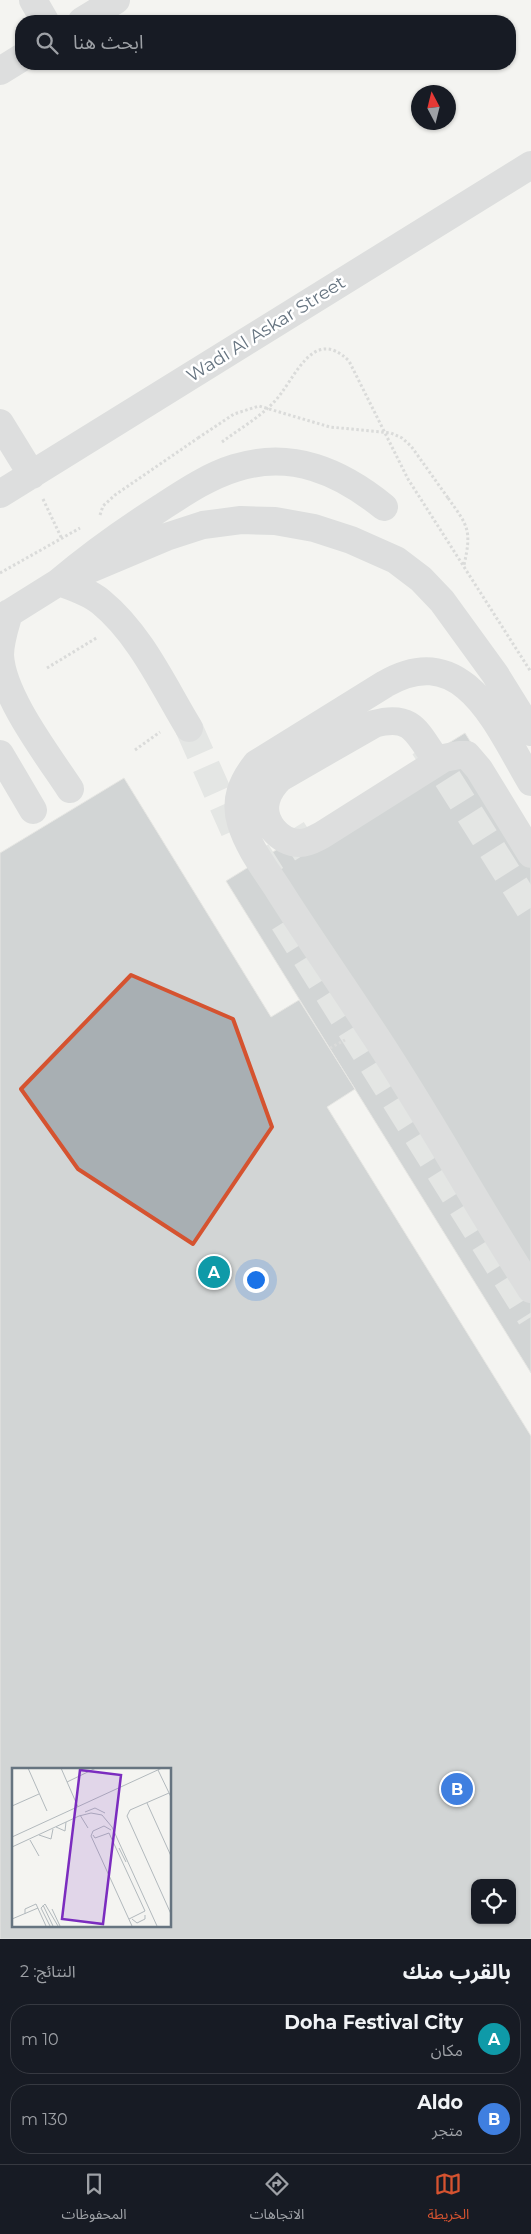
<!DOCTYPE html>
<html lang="ar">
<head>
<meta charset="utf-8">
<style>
	body { margin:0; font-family:Montserrat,"Noto Sans Arabic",sans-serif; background:#242831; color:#f1f3f6; direction:rtl }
	.controls { position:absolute; right:15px; bottom:15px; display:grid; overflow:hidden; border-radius:10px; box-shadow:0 1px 4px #0004 }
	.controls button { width:45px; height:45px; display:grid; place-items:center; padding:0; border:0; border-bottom:1px solid #363941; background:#171b24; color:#f1f3f6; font:25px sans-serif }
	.compass { position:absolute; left:411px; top:85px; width:45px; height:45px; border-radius:50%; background:#171b24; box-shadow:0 1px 4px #0004; rotate:353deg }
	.you { position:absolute; left:255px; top:1279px; width:18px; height:18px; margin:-12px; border:4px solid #fff; border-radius:50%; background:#1a73e8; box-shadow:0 0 0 8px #1a73e833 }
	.badge { display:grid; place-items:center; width:32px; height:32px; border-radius:50%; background:#d55330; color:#fff; font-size:16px; font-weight:700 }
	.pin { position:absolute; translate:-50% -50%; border:2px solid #fff; box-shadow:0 1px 5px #0006 }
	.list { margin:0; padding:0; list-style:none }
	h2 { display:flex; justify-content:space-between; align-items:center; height:65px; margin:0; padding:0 20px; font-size:21px }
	h2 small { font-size:16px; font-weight:400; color:#9ea1a6 }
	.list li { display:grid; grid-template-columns:32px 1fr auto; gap:15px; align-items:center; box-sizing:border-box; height:70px; margin:0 10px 10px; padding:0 10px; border:1px solid #363941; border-radius:20px }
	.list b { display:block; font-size:19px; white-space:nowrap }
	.list p { margin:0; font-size:16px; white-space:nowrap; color:#9ea1a6 }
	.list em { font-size:16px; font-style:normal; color:#9ea1a6 }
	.icon { flex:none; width:28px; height:28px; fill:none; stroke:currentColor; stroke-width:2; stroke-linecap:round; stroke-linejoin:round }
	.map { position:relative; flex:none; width:531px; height:1939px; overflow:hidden; direction:ltr }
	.search { position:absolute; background:#171b24; box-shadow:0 1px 4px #0004; left:15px; right:15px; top:15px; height:55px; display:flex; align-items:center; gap:12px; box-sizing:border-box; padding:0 18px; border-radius:20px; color:#9ea1a6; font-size:19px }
	.sheet { height:225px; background:#171b24 }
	nav { display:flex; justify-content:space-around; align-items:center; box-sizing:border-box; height:70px; border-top:1px solid #363941; background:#171b24; font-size:14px; color:#9ea1a6 }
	nav a { display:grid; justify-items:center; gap:2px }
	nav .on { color:#d55330 }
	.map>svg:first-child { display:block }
</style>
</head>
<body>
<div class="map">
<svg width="531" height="1939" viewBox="0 0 531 1939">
	<rect width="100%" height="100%" fill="#f4f4f1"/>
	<!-- building -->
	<path fill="#a8afb3" stroke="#d6d6d4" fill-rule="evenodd" d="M465,733L531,839V1373L226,881Z
		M124,778L271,1017L299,1000L355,1089L327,1107L531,1436V1939H0V853ZM14,1769H170V1925H14ZM475,1883H512V1920H475Z"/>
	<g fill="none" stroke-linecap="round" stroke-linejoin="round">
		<!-- minor-tunnel -->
		<path stroke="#d0d4d5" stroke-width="28" stroke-dasharray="28 14" stroke-linecap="butt" d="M189,728L240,843
			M420,766L434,757L531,911
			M252,871L314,832
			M284,922L531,1317"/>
		<!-- path -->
		<path stroke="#babcbe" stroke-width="3" stroke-dasharray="2.5 2.5" stroke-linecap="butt" d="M222,442C239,429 259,418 274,402C294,382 312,324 349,361L408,479L531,672
			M448,498C468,526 472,530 464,565
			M43,499L61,537
			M100,515L103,506L115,495L198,438
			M0,573L80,528
			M47,668L98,637
			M135,750L160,732
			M330,1048L345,1040"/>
		<!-- minor -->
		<path stroke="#c0c4c7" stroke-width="28" d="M33,0L45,21
			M82,21L116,0
			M0,71L21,58
			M0,423L32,475
			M0,494L531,165
			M9,613C5,627 0,641 0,655C2,696 47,754 70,789
			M0,619L59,582L166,537L203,525L241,520L275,521L314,528L351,540L396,560L421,579L442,601L495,674L531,732
			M189,728C163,685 140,634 101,602C89,592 73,587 59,582C92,554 126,530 162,507C185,492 209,476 235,468C292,450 341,472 384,507
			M0,754L33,810
			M434,757C416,730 410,714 374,724L280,778C274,784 268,791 266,801C261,821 279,843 300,843C308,843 316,838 322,835L444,758L459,755H467L479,769L531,854
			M531,782C498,727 464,638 385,684L256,764C242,782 234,800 241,823C248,847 265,869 278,889C307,935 338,979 368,1025C426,1111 475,1203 531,1289"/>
		<!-- path-bridge -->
		<path stroke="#babcbe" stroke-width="3" stroke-dasharray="2.5 2.5" stroke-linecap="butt" d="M198,438L234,414L259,406L330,427L391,433L402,438L411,446L448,498"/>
	</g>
	<!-- marked area -->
	<path d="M0 0H531V1939H0ZM131,975L233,1019L272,1127L193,1244L78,1169L21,1089Z" fill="#f4f4f1" fill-opacity=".55" fill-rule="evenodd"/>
	<path fill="none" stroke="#d55330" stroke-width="4" stroke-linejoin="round" d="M131,975L233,1019L272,1127L193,1244L78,1169L21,1089Z"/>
	<g text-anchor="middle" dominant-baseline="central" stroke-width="5" stroke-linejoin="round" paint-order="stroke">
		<!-- street labels -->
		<g font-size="18" fill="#667480" stroke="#fff">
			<text transform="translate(266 329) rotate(-32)">Wadi Al Askar Street</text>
		</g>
	</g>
	<!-- overview -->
	<g transform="translate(12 1768)">
		<rect width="159" height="159" fill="#f4f4f1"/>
		<path fill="none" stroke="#b2b9bd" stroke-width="1" d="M16,0L35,43M49,0L66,39M146,2L159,29M55,14L84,0M157,25L118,42L115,48L159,146M135,35L159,88M0,38L27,26M73,44L83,40L93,45M68,47L76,60M44,59L53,63L54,54M99,62L92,58L81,63L79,68L120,158M27,67L39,71L41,61M81,67L83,70L97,65L133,143L117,151M0,69L150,0M18,72L27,88M0,79L67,48L79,45L90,47L100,59L145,158M107,80L114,94M31,137L41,158M40,141L48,158M13,146V141L24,136L34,158M0,151L26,140M120,151L125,155L133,151V147M38,158L29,140L33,136L46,158"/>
		<path fill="#7b2cbf" fill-opacity="0.15" stroke="#7b2cbf" stroke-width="2.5" d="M68,2L109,7L91,156L50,151Z"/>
		<rect width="159" height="159" fill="none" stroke="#667480" stroke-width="2.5"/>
	</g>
</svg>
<div class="controls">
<button><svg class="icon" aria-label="locate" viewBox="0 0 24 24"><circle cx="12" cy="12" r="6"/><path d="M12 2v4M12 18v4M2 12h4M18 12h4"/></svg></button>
</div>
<svg class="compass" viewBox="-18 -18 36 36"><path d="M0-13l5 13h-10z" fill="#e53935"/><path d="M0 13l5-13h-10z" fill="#9ea1a6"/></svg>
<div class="you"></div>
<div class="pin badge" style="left:214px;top:1272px;background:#0f9aa8">A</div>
<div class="pin badge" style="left:457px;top:1789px;background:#3f7fe0">B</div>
<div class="search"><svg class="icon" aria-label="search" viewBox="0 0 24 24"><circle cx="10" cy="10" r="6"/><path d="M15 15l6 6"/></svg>ابحث هنا</div>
</div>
<section class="sheet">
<h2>بالقرب منك<small>النتائج: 2</small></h2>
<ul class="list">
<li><span class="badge" style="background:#0f9aa8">A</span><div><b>Doha Festival City</b><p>مكان</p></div><em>10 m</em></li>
<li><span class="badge" style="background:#3f7fe0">B</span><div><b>Aldo</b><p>متجر</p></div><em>130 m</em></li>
</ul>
</section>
<nav>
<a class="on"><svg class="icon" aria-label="map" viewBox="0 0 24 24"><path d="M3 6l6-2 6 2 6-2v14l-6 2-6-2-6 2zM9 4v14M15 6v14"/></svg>الخريطة</a>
<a><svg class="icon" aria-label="directions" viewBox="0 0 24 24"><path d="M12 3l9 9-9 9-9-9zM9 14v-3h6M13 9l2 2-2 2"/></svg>الاتجاهات</a>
<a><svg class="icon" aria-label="saved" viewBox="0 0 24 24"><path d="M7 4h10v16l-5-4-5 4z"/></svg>المحفوظات</a>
</nav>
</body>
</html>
